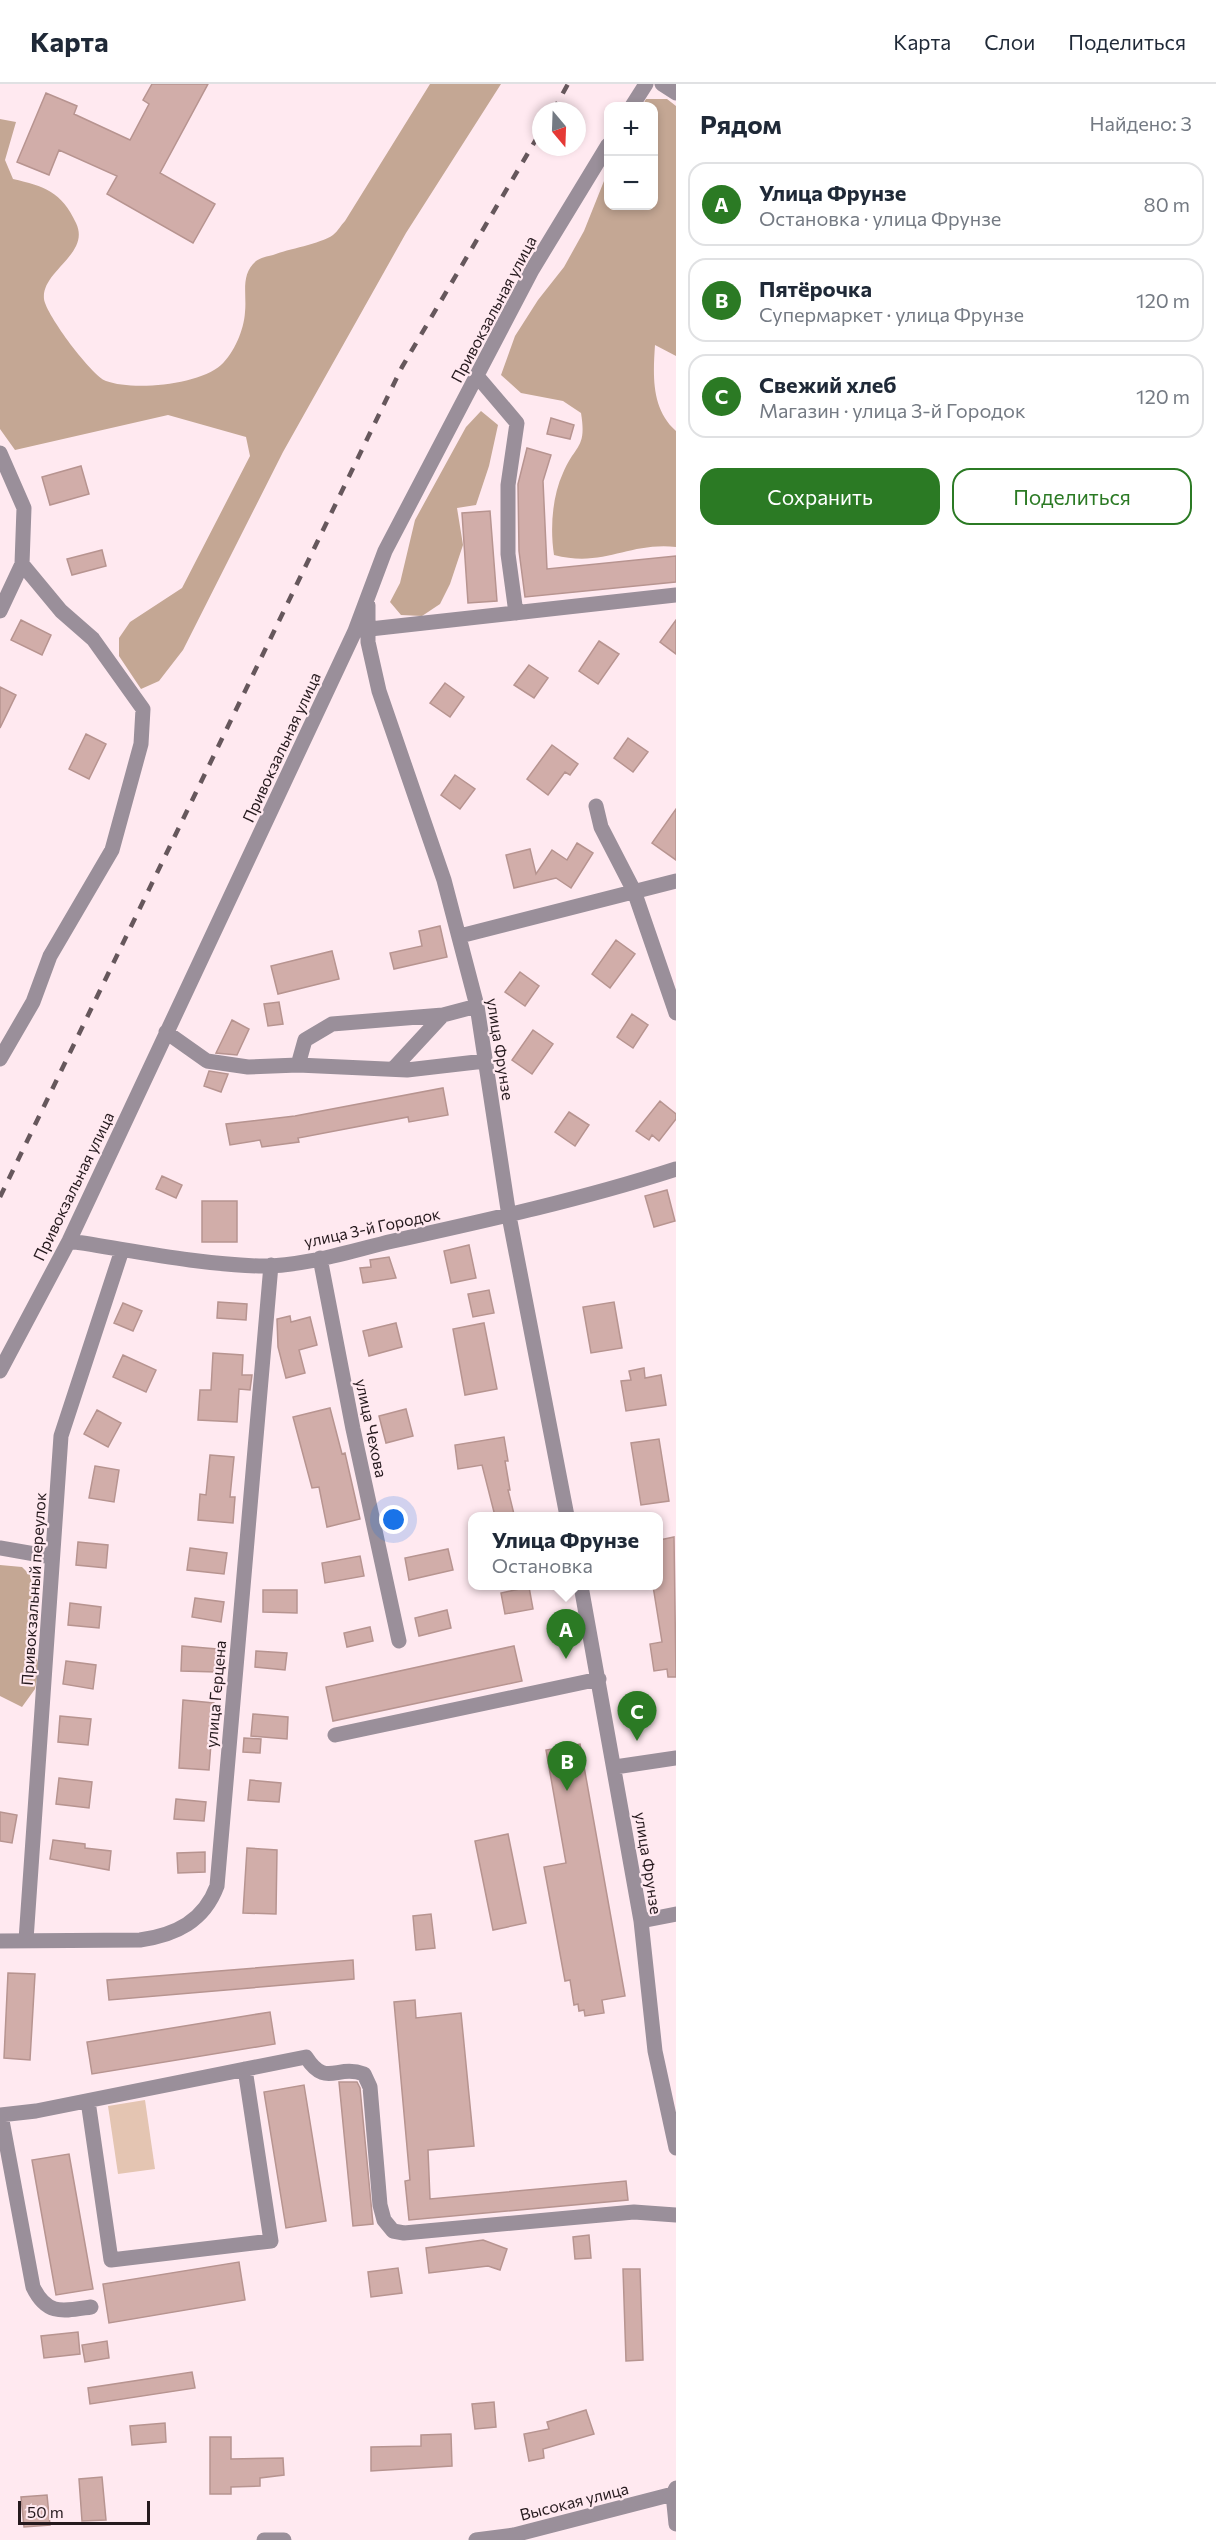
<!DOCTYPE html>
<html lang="ru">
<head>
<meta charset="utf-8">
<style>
	body { margin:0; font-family:Commissioner,sans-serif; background:#f6f6f7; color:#1f2937 }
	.controls { position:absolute; right:18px; top:18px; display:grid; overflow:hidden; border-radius:12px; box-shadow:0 3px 9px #0003 }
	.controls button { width:54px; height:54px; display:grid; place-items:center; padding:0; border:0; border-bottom:2px solid #e0e1e3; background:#fff; color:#1f2937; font:30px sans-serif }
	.compass { position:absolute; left:532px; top:18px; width:54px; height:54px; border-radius:50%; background:#fff; box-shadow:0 3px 9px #0003; rotate:161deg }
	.scale { position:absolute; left:18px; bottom:15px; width:132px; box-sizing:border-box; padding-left:6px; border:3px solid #25191d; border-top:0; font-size:16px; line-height:21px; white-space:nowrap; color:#25191d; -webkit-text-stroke:4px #ffe9f0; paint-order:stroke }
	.you { position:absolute; left:394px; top:1436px; width:21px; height:21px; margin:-15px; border:4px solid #fff; border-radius:50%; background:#1a73e8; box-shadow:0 0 0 9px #1a73e833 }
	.badge { display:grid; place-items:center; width:39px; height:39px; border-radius:50%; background:#2b7a24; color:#fff; font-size:20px; font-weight:700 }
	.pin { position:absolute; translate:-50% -50px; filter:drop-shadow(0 2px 3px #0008) }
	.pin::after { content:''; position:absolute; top:32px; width:21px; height:18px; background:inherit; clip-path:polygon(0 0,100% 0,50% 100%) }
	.popup { position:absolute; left:468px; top:1428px; width:195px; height:78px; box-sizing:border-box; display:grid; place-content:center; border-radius:12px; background:#fff; filter:drop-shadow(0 2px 4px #0005); font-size:20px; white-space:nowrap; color:#747a83 }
	.popup b { font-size:22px; color:#1f2937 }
	.popup::after { content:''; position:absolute; left:50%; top:100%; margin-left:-12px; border:12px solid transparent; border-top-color:#fff }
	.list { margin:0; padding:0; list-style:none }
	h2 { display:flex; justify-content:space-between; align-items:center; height:78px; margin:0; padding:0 24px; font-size:26px }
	h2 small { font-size:20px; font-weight:400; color:#747a83 }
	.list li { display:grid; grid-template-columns:39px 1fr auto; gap:18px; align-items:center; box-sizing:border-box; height:84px; margin:0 12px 12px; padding:0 12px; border:2px solid #e0e1e3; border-radius:18px }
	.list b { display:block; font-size:22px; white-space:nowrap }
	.list p { margin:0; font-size:20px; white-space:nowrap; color:#747a83 }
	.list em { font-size:20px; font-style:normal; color:#747a83 }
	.actions { display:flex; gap:12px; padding:18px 24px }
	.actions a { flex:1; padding:14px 0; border:2px solid #2b7a24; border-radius:18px; text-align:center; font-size:21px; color:#2b7a24 }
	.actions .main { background:#2b7a24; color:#fff }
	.map { position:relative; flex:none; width:676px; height:2456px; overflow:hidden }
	header { display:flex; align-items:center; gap:36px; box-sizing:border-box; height:84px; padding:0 30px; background:#fff; border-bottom:2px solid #e0e1e3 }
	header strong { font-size:28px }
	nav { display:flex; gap:33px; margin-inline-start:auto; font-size:21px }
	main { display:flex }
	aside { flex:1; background:#fff }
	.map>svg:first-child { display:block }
</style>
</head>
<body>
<header>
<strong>Карта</strong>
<nav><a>Карта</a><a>Слои</a><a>Поделиться</a></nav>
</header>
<main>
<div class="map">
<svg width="676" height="2456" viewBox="0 0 676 2456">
	<rect width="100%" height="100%" fill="#ffe9f0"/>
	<!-- green -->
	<path fill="#e4c5b2" d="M145,2016L155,2085L118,2090L108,2022Z"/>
	<!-- forest -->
	<path fill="#c4a794" d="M430,0H501L406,149L283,368L183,566L159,597L141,605L119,572V554L130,538L182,504L250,372L246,353L168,331L15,366L0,345V35L16,38L5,76L13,95C44,102 62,108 76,139C91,170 41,187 44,215C46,231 92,292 106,297C133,307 199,301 221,281C234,269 244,246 245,228C247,210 240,191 256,177C260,174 268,172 273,171C288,165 320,160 333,151C338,147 341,141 345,137Z
		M646,15H667L676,22V272L655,261C653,291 651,325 676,347V463C628,458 604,484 554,471C550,445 552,413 563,389C575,360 587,365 581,329L563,317L521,309L501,291L515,252L538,216L564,183L584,147L608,87V122H654V22H642Z
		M481,327L498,341L489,382L476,421L457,424L463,461L450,500L440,520L422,532L401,531L390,518L400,499L415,436L466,343Z
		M0,1481L22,1483L30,1491L34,1510L32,1552L39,1584L35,1605L22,1623L0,1612Z"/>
	<!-- building -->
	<path fill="#d1ada9" stroke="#b79490" stroke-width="1.5" d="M152,0H208L160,89L215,120L193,159L107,110L117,92L59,66L49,91L17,78L46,9L77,22L74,30L130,56L149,20L143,16Z
		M551,334L574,341L570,355L547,350Z
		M527,364L551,371L543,397L547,485L676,472V498L525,513L519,467L518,400Z
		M81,382L89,410L50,421L42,393Z
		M490,427L497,517L468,519L462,429Z
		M102,466L106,482L72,491L67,475Z
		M21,536L51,551L42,571L11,556Z
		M676,536V570L660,558Z
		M599,557L619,570L598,600L579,587Z
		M529,581L548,594L534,614L514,601Z
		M445,599L464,613L450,633L430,619Z
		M0,603L16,611L0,644Z
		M86,650L106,660L89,695L69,685Z
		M628,654L648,668L633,688L614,674Z
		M552,661L578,680L570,691L565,688L548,711L527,695Z
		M455,691L475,705L460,725L441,711Z
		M676,725V776L652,759Z
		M577,759L593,769L571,804L556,794L514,804L506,771L530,765L536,790L552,766L567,776Z
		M440,842L447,873L394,885L390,869L422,862L419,847Z
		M616,856L635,870L610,904L592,890Z
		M332,867L339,895L278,910L271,882Z
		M520,888L539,902L525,922L505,908Z
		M279,918L283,940L268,942L264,920Z
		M632,930L648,941L633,964L617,953Z
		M232,936L249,945L237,971L216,969Z
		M533,946L553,960L532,990L512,976Z
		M209,987L228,990L221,1008L204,1002Z
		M443,1004L448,1031L409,1038L408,1033L298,1054L299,1058L262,1063L260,1056L230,1061L226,1040L295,1032Z
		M660,1017L676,1030V1035L659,1057L652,1051L649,1056L636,1047Z
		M569,1028L589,1041L575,1062L555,1048Z
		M162,1092L182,1101L176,1114L156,1105Z
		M667,1106L675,1137L654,1143L645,1112Z
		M202,1117H237V1158H202Z
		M469,1161L476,1194L451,1199L444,1167Z
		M389,1173L396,1194L363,1199L360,1184L371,1183L370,1176Z
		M489,1206L494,1229L473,1233L468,1210Z
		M218,1218L247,1220L246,1236L217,1234Z
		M614,1218L622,1264L591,1269L583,1223Z
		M123,1219L142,1227L133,1247L114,1239Z
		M290,1232L291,1238L310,1233L317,1261L299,1266L305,1289L286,1294L278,1263L277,1235Z
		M396,1239L402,1263L369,1272L363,1247Z
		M484,1239L497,1305L465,1311L453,1245Z
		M213,1269L243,1271L242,1291H252L250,1306L239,1305L237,1338L198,1336L200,1306H211Z
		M123,1271L156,1286L146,1308L113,1293Z
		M644,1284L645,1294L661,1291L666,1321L626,1327L621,1297L631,1296L629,1287Z
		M330,1324L342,1370L345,1369L360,1435L327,1443L319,1403L312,1404L293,1333Z
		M406,1325L413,1352L386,1359L379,1332Z
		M97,1326L121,1339L108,1363L84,1350Z
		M504,1353L508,1377H505L510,1406H508L514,1430L495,1432L482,1381L458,1385L455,1361Z
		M659,1355L669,1417L641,1421L631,1359Z
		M210,1371L234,1373L230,1413H235L233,1439L198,1436L200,1410L206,1411Z
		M95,1382L119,1386L114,1418L89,1414Z
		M674,1453L676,1593H668L667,1585L654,1587L650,1560L662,1558L653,1502H659V1456Z
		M78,1458L108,1461L106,1484L76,1481Z
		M190,1464L227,1469L224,1490L187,1486Z
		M448,1465L453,1486L409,1496L405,1474Z
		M360,1472L364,1492L325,1499L322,1479Z
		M529,1503L533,1525L505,1530L501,1509Z
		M263,1506H297V1529L263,1528Z
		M195,1514L224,1518L221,1538L192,1533Z
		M70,1519L101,1523L99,1544L68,1541Z
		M447,1526L451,1544L419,1552L415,1534Z
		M370,1543L373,1557L347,1563L344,1549Z
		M182,1562L217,1565L216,1588L181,1587Z
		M514,1562L522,1597L333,1637L326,1603Z
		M256,1567L287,1569L285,1586L255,1583Z
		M66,1577L96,1581L93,1605L63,1600Z
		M183,1616L214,1619L209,1686L179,1684Z
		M253,1630L288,1633L287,1655L251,1652Z
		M60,1632L91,1635L88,1661L58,1658Z
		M244,1654L261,1655L260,1669L243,1668Z
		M580,1660L625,1912L602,1916L604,1929L585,1932L584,1926L579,1927L578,1920L574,1921L570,1896L565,1897L544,1783L566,1779L546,1666Z
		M59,1694L92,1698L89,1724L56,1720Z
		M250,1696L281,1699L279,1718L248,1716Z
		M176,1715L206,1718L204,1737L174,1735Z
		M0,1728L17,1731L12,1759L0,1757Z
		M508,1750L526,1839L493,1846L475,1757Z
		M53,1756L85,1760V1764L111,1767L109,1786L50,1775Z
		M247,1764L277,1766L276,1830L243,1829Z
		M205,1768V1788L178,1789L177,1769Z
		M431,1830L435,1864L416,1866L413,1832Z
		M353,1876L354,1895L109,1916L107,1896Z
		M8,1889L35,1890L30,1976L4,1974Z
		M415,1916L416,1934L461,1929L474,2062L428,2066L430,2115L626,2097L628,2116L409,2136L405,2097L410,2096L394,1918Z
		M270,1928L275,1960L92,1990L87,1958Z
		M339,1998H357L360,2004L373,2140L353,2142Z
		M304,2001L326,2137L286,2144L264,2008Z
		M69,2070L93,2205L56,2211L32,2076Z
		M589,2151L591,2174L575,2175L573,2153Z
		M483,2156L507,2165L500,2186L488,2182L429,2189L426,2164Z
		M239,2178L245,2216L109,2239L103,2200Z
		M398,2184L402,2209L371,2213L368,2188Z
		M623,2185H640L643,2276L626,2277Z
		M78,2248L80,2270L44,2274L41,2252Z
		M107,2257L109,2274L85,2278L82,2261Z
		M192,2288L195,2304L90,2320L88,2304Z
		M494,2318L496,2343L475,2345L472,2320Z
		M586,2326L594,2350L543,2365L544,2374L529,2377L524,2350L549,2345L547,2338Z
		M165,2339L166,2358L132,2361L130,2342Z
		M451,2350L452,2382L371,2387V2363L421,2362V2351Z
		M210,2353H231V2375L283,2374L284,2391L260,2394V2402L231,2403V2410H210Z
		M102,2393L106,2436L82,2437L79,2395Z
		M47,2411L50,2441L24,2443L21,2413Z"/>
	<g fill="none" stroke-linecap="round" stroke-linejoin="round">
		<!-- minor -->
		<path stroke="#9a8f9a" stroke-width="15" d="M662,0L676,9
			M632,22L646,0
			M477,292L517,339L508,401V470L516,529
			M0,369L24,424L22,480L0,527
			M368,521V558L379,607L444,796L477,922L509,1132L567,1432
			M361,546L676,511
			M596,722L601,743L634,807L676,929
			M460,852L676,797
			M166,948L207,977L248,983L298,981L305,956L332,940L443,931L477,922
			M0,975L33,918L50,872L112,766L141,660L143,625L93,555L61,527L22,480
			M298,981L407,986L485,977
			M393,985L443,931
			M69,1157C131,1166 195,1180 259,1182C303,1183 350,1167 393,1157C488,1136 583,1115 676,1085
			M320,1174L353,1345L399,1557
			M0,1287L69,1157L258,754L355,547L385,467L532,186L608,61
			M0,1464L52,1473
			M581,1502L641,1837L655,1967L676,2064
			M335,1651L599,1595
			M615,1683L676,1674
			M641,1837L676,1830
			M26,1856L61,1352L122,1166
			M0,1857L140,1856C176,1851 204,1837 217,1802L271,1181
			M88,2017L111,2176L271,2157L245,1985
			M0,2031L36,2027L306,1973C326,2004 336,1980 364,1990L370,2003L380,2121L384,2136L393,2147L404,2149L634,2128L676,2131
			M1,2031L33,2203C47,2232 63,2227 91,2223
			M673,2410L676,2440
			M264,2456H284
			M476,2456L514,2451L673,2410L676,2404"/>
		<!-- rail -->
		<path stroke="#66575c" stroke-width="4.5" stroke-dasharray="10 10" stroke-linecap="butt" d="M553,27L568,0
			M0,1113L402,283L541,47"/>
	</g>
	<g text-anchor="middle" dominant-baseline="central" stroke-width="4.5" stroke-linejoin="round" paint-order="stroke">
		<!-- street labels -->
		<g font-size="16" fill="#25191d" stroke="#ffe9f0">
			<text transform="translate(493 225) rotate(-62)">Привокзальная улица</text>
			<text transform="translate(281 663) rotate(-65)">Привокзальная улица</text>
			<text transform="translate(501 965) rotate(81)">улица Фрунзе</text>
			<text transform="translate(73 1102) rotate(-64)">Привокзальная улица</text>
			<text transform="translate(372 1143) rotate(-12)">улица 3-й Городок</text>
			<text transform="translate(372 1344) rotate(78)">улица Чехова</text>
			<text transform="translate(33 1505) rotate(-86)">Привокзальный переулок</text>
			<text transform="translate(215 1610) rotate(-85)">улица Герцена</text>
			<text transform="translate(649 1779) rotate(81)">улица Фрунзе</text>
			<text transform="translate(574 2417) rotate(-14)">Высокая улица</text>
		</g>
	</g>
</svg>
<div class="controls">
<button>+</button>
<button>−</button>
</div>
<svg class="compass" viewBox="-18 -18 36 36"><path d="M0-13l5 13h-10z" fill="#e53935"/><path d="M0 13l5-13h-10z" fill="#747a83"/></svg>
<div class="scale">50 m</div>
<div class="you"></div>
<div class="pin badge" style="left:566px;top:1575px">A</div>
<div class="popup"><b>Улица Фрунзе</b>Остановка</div>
<div class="pin badge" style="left:567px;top:1707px">B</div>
<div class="pin badge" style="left:637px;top:1657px">C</div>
</div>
<aside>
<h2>Рядом<small>Найдено: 3</small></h2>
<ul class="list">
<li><span class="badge">A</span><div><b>Улица Фрунзе</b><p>Остановка · улица Фрунзе</p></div><em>80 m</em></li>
<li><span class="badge">B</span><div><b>Пятёрочка</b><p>Супермаркет · улица Фрунзе</p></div><em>120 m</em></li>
<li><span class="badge">C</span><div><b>Свежий хлеб</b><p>Магазин · улица 3-й Городок</p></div><em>120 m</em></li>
</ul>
<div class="actions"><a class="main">Сохранить</a><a>Поделиться</a></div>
</aside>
</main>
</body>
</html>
